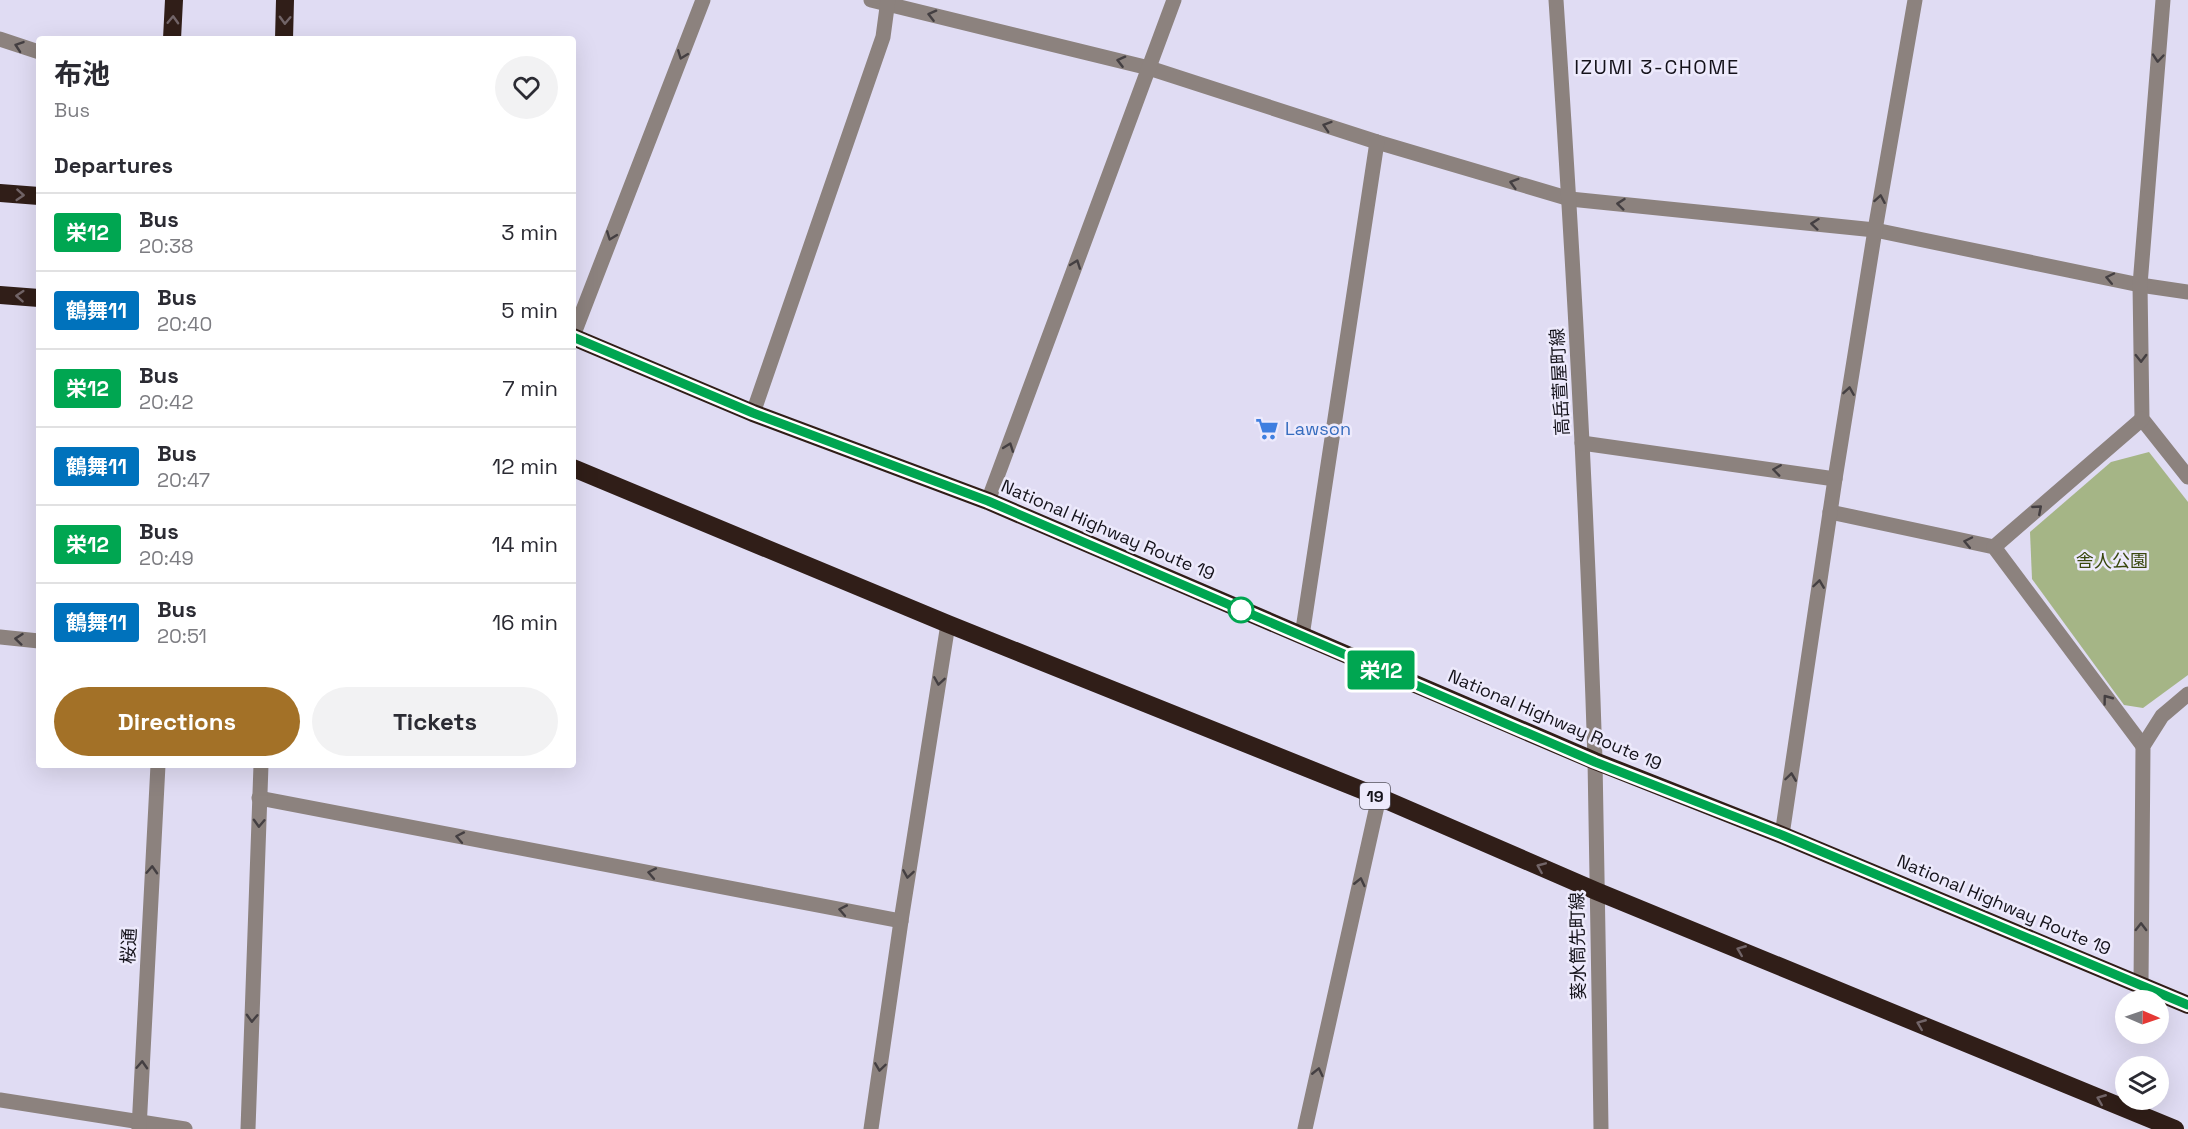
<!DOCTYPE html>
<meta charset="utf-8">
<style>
:root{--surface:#fff;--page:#f2f2f3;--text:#2b2b33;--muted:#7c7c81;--line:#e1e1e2;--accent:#a37127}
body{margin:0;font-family:"Space Grotesk","Noto Sans JP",sans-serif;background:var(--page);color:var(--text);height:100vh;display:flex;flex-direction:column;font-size:22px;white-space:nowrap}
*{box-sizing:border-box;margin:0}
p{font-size:20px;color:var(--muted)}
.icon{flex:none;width:33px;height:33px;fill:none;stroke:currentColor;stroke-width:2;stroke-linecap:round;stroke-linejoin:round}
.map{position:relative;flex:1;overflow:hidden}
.sheet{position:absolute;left:36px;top:36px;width:540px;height:732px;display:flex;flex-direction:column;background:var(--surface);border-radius:6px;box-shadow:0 6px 24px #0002}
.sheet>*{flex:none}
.badge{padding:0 12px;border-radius:4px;font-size:21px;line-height:39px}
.needle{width:39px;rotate:92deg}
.fabs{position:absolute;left:2115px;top:990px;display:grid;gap:12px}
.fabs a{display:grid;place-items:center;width:54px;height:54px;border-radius:50%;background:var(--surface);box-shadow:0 6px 24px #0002;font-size:30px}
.map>.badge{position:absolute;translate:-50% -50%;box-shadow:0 0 0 3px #fff}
h2{padding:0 18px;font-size:22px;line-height:54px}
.round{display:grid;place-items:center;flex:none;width:63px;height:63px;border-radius:32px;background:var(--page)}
.summary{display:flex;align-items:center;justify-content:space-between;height:102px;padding:0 18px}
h1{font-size:28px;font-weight:700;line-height:45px}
.cta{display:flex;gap:12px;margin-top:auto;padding:12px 18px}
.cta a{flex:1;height:69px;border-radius:36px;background:var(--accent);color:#fff;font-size:24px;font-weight:700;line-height:69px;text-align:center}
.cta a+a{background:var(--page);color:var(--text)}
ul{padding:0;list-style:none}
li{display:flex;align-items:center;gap:18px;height:78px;padding:0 18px;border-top:2px solid var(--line)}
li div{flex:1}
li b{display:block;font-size:22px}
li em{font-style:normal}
li .badge{min-width:66px;font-weight:700;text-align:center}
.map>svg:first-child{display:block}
.green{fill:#a5b586}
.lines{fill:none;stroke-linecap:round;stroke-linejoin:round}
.minor{stroke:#8c827e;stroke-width:15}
.highway{stroke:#301e18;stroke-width:18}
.oneway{stroke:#443f42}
.oneway2{stroke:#726568}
.line-casing{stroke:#fff;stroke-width:14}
.line{stroke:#00a651;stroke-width:9}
.stop-dot{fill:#fff;stroke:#00a651;stroke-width:3}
.labels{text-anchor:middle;stroke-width:5;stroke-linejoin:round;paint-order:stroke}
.shield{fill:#edeafc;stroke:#55535e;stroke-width:1.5}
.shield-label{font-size:16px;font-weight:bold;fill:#14121a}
.street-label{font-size:18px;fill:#14121a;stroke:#edeafc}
.shop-label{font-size:18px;fill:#366cbe;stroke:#edeafc;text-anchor:start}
.park-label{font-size:18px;fill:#39470d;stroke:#edeafc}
.neighbourhood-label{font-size:20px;letter-spacing:1.5px;fill:#14121a;stroke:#edeafc}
</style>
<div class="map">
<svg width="2188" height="1129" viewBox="0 0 2188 1129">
<rect width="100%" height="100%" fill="#e0dcf3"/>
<polygon class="green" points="2149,452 2188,502 2188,675 2143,708 2124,705 2032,579 2030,532 2111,462"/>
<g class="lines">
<g class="minor">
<polyline points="871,0 1149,68 1377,142 1570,199 1875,230 2140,285 2188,292"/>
<path d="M1556 0C1573 253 1587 506 1595 760 1598 883 1599 1006 1601 1129"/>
<polyline points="2163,0 2140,285 2142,419 2188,477"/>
<polyline points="0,39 39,52"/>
<polyline points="573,336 703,0"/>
<polyline points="753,413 883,37 888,0"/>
<polyline points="1582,443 1835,479"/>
<polyline points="988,501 1174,0"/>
<polyline points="1830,512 1994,547 2143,746"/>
<polyline points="1994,547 2142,419"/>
<polyline points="1302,636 1377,142"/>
<polyline points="0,637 39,641"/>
<polyline points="259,798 901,921"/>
<polyline points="1782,835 1835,479 1875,230 1915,0"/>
<polyline points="2141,986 2143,746 2162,716 2188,694"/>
<polyline points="0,1100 185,1129"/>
<polyline points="139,1129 158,765"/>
<polyline points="248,1129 261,765"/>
<polyline points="871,1129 901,921 948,624"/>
<polyline points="1305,1129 1379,797"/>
</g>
<g class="highway">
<polyline points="172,39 174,0"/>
<polyline points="284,39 285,0"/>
<polyline points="0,193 39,196"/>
<polyline points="0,295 39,298"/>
<polyline points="573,337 753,413 988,501 1595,761 1782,835 2188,1005"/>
<polyline points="573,468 948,624 1379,797 1596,891 2175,1129"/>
</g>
</g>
<defs><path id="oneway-chevron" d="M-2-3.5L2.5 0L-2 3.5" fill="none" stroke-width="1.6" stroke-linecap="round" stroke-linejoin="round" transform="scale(1.5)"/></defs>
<g class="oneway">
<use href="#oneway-chevron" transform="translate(932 15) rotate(-166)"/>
<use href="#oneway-chevron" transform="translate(19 46) rotate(-161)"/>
<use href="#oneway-chevron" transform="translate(682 55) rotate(111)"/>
<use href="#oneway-chevron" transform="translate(2158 58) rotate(95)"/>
<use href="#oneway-chevron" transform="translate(1121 61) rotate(-166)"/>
<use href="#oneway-chevron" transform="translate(1327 126) rotate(-162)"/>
<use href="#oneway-chevron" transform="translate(1514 183) rotate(-164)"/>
<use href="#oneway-chevron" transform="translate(1880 199) rotate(-80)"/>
<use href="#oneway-chevron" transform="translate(1621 204) rotate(-174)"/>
<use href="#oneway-chevron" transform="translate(1815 224) rotate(-174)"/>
<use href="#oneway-chevron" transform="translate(611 236) rotate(111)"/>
<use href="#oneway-chevron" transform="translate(1076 264) rotate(-70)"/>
<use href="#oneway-chevron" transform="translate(2110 278) rotate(-168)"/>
<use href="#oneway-chevron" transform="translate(2141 358) rotate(89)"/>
<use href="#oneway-chevron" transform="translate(1849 391) rotate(-81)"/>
<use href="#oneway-chevron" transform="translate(1009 447) rotate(-70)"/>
<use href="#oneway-chevron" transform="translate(1777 470) rotate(-172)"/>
<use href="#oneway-chevron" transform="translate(2038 509) rotate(-41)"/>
<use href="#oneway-chevron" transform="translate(1968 542) rotate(-168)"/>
<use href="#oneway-chevron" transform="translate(1819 584) rotate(-82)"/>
<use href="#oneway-chevron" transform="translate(19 639) rotate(-174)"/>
<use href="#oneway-chevron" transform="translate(939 681) rotate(99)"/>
<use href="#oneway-chevron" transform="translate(2107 699) rotate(-127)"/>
<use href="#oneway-chevron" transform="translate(1791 777) rotate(-82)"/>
<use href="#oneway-chevron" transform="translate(259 823) rotate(92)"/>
<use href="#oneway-chevron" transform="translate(460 837) rotate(-169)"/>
<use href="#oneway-chevron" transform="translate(152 870) rotate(-87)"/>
<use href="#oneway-chevron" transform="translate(652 873) rotate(-169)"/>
<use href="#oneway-chevron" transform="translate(908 874) rotate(99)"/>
<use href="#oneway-chevron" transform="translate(1360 882) rotate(-77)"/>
<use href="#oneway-chevron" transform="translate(843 910) rotate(-169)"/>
<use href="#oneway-chevron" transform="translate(2141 927) rotate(-89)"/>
<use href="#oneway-chevron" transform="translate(252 1018) rotate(92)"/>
<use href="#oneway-chevron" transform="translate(142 1065) rotate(-87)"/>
<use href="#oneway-chevron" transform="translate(880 1067) rotate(98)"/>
<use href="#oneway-chevron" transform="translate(1318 1072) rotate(-77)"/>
</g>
<g class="oneway2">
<use href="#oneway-chevron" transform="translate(173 20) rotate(-88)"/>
<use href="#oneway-chevron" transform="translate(285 20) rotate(92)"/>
<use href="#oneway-chevron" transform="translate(20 195) rotate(4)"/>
<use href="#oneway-chevron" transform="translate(20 296) rotate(-176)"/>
<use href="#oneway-chevron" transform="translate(1541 867) rotate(-157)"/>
<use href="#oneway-chevron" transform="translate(1741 950) rotate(-158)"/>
<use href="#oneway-chevron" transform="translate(1921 1024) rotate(-158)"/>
<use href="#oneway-chevron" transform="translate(2101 1099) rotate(-158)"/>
</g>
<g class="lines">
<g class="line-casing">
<polyline id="line" points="573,337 753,413 988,501 1595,762 1782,835 2188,1005"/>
</g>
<use href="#line" class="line"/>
</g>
<defs>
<g id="supermarket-bare" transform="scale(1.8)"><path d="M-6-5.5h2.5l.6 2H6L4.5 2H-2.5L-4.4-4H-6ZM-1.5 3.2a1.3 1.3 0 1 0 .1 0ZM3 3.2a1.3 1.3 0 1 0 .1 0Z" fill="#3f7fe0" stroke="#edeafc" stroke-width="2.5" paint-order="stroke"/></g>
</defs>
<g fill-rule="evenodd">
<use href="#supermarket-bare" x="1267" y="429"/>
</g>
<circle class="stop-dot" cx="1241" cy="610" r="12"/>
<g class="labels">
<rect class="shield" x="1360" y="783" width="30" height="26" rx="4.5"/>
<g class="shield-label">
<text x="1375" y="802">19</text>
</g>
<g class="street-label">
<text transform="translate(1560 382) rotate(-93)" y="6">高岳萱屋町線</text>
<text transform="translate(1108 530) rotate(23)" y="6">National Highway Route 19</text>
<text transform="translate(1555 720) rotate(23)" y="6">National Highway Route 19</text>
<text transform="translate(2004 905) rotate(23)" y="6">National Highway Route 19</text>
<text transform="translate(129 946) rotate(-87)" y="6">桜通</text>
<text transform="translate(1578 946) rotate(-91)" y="6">葵水筒先町線</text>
</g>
<g class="shop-label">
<text x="1285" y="435">Lawson</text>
</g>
<g class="park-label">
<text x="2112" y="567">舎人公園</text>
</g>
<g class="neighbourhood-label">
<text x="1657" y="74">IZUMI 3-CHOME</text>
</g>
</g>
</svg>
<div class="fabs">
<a><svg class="needle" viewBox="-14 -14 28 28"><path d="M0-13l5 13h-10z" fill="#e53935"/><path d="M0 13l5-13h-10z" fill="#7c7c81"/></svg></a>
<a><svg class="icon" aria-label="layers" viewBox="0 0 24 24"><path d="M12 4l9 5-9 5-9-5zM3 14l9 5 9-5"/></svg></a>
</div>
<b class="badge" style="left:1381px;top:670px;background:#00a651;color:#fff">栄12</b>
<section class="sheet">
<div class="summary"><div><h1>布池</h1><p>Bus</p></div><a class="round"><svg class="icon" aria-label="heart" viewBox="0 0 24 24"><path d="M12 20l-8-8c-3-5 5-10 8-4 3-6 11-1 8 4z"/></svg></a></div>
<h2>Departures</h2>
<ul>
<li><span class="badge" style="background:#00a651;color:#fff">栄12</span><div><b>Bus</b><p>20:38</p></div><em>3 min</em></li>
<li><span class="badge" style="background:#0072bc;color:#fff">鶴舞11</span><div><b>Bus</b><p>20:40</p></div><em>5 min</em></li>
<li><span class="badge" style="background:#00a651;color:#fff">栄12</span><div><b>Bus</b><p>20:42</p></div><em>7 min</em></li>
<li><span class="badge" style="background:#0072bc;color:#fff">鶴舞11</span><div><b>Bus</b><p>20:47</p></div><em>12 min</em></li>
<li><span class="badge" style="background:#00a651;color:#fff">栄12</span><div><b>Bus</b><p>20:49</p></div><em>14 min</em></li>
<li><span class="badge" style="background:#0072bc;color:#fff">鶴舞11</span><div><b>Bus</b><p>20:51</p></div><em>16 min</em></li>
</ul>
<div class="cta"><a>Directions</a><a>Tickets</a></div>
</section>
</div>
